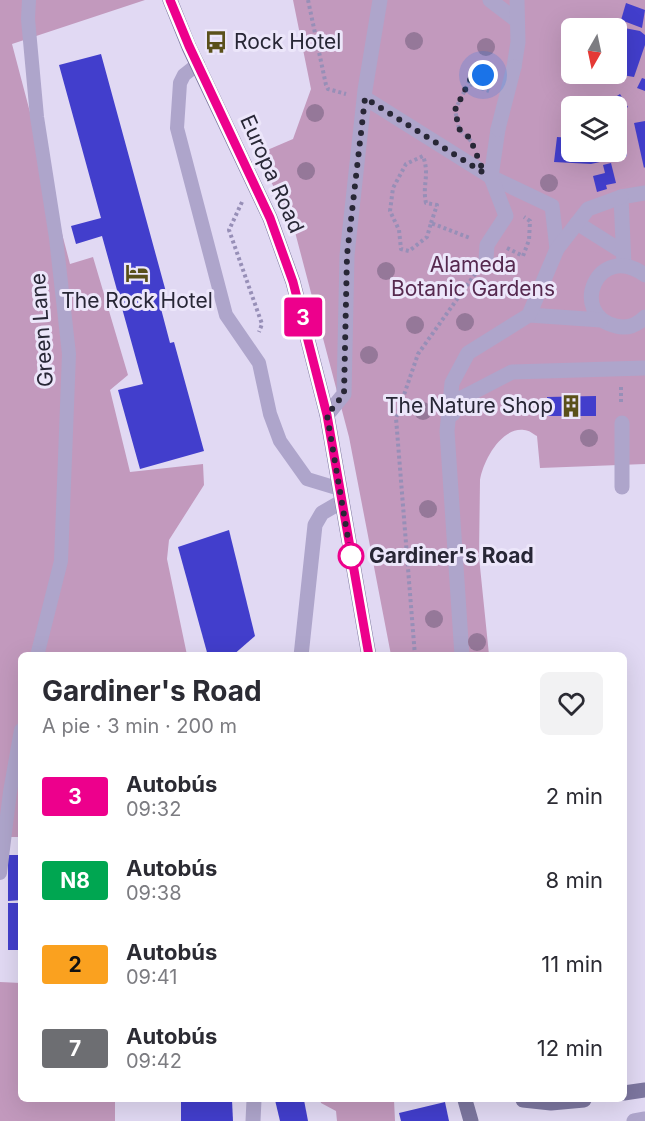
<!DOCTYPE html>
<html lang="es">
<meta charset="utf-8">
<style>
:root{--surface:#fff;--page:#f2f2f3;--text:#2b2b33;--muted:#7c7c81}
body{margin:0;font-family:Inter,sans-serif;background:var(--page);color:var(--text);height:100vh;display:flex;flex-direction:column;font-size:22px;white-space:nowrap}
*{box-sizing:border-box;margin:0}
p{font-size:20px;color:var(--muted)}
.icon{flex:none;width:33px;height:33px;fill:none;stroke:currentColor;stroke-width:2;stroke-linecap:round;stroke-linejoin:round}
.map{position:relative;flex:1;overflow:hidden}
.panel{position:absolute;left:18px;top:652px;width:609px;height:450px;display:flex;flex-direction:column;background:var(--surface);border-radius:9px;box-shadow:0 6px 24px #0002}
.panel>*{flex:none}
.badge{padding:0 12px;border-radius:4px;font-size:21px;line-height:39px}
.needle{width:39px;rotate:189deg}
.fabs{position:absolute;left:561px;top:18px;display:grid;gap:12px}
.fabs a{display:grid;place-items:center;width:66px;height:66px;border-radius:9px;background:var(--surface);box-shadow:0 6px 24px #0002;font-size:30px}
.you{position:absolute;width:30px;height:30px;margin:-15px;border:4px solid #fff;border-radius:50%;background:#1a73e8;box-shadow:0 0 0 9px #1a73e833}
.map>.badge{position:absolute;translate:-50% -50%;box-shadow:0 0 0 3px #fff}
.round{display:grid;place-items:center;flex:none;width:63px;height:63px;border-radius:9px;background:var(--page)}
.summary{display:flex;align-items:center;justify-content:space-between;height:102px;padding:0 24px}
h1{font-size:28px;font-weight:700;line-height:45px}
ul{padding:0;list-style:none}
li{display:flex;align-items:center;gap:18px;height:84px;padding:0 24px}
li div{flex:1}
li b{display:block;font-size:22px}
li em{font-style:normal}
li .badge{min-width:66px;font-weight:700;text-align:center}
.map>svg:first-child{display:block}
.green{fill:#c299bd;fill-rule:evenodd}
.building{fill:#423ecc}
.lines{fill:none;stroke-linecap:round;stroke-linejoin:round}
.path{stroke:#978fb7;stroke-width:4;stroke-dasharray:3 3;stroke-linecap:butt}
.lane{stroke:#aea5cb;stroke-width:14}
.street{stroke:#aea5cb;stroke-width:15}
.secondary{stroke:#7c769f;stroke-width:15}
.street-bridge{stroke:#aea5cb;stroke-width:15}
.tree{fill:#957899}
.line-casing{stroke:#fff;stroke-width:14}
.line{stroke:#ed008c;stroke-width:9}
.walk{stroke:#282736;stroke-width:6;stroke-dasharray:0 10.8}
.stop-dot{fill:#fff;stroke:#ed008c;stroke-width:3}
.labels{text-anchor:middle;stroke-width:6;stroke-linejoin:round;paint-order:stroke}
.poi-label{font-size:21px;fill:#282736;stroke:#ece6fa;text-anchor:start}
.street-label{font-size:21px;fill:#282736;stroke:#ece6fa}
.park-label{font-size:21px;fill:#56294f;stroke:#ece6fa}
.stop-label{font-size:21px;font-weight:bold;fill:#282736;stroke:#ece6fa;text-anchor:start}
</style>
<div class="map">
<svg width="645" height="1121" viewBox="0 0 645 1121">
<rect width="100%" height="100%" fill="#e1d9f3"/>
<g class="green">
<polygon points="0,0 145,0 12,44 70,264 93,257 128,375 110,390 130,472 203,464 204,485 169,540 167,559 187,655 21,656 21,837 0,837"/>
<path d="M293 0H645V464L540 468 537 436C533 434 529 430 524 430 501 427 483 461 480 480L479 557 489 655H391L349 437 295 232 258 154 293 139 311 89ZM572 28H616V74H572ZM572 106H616V152H572Z"/>
<polygon points="0,982 21,983 21,1100 115,1100 115,1121 0,1121"/>
<polygon points="320,1100 394,1100 395,1121 337,1121 336,1111 321,1103"/>
</g>
<g class="building">
<polygon points="626,3 645,10 642,28 621,20"/>
<polygon points="593,22 640,31 645,35 645,45 634,77 616,74 616,28 592,28"/>
<polygon points="101,54 169,303 160,305 170,343 174,342 204,451 140,469 118,390 143,384 102,236 76,244 71,226 101,218 59,65"/>
<polygon points="642,78 645,79 645,91 637,88"/>
<polygon points="620,94 628,107 616,114 616,106 601,106"/>
<polygon points="645,121 645,167 644,168 634,123"/>
<polygon points="622,135 627,156 591,164 554,162 557,137 572,138 572,152 616,152 616,137"/>
<polygon points="611,163 616,183 606,185 607,189 597,192 593,176 605,173 603,165"/>
<polygon points="596,396 596,416 547,416 547,397"/>
<polygon points="229,530 255,636 232,656 208,656 178,547"/>
<polygon points="8,855 21,855 21,900 8,901"/>
<rect x="8" y="903" width="13" height="47"/>
<polygon points="181,1100 232,1100 233,1121 181,1121"/>
<polygon points="275,1100 304,1100 308,1121 280,1121"/>
<polygon points="445,1102 449,1121 401,1121 399,1113"/>
</g>
<g class="lines">
<g class="path">
<polyline points="308,0 326,85 328,89 346,94"/>
<polyline points="470,84 489,91"/>
<polyline points="471,141 459,129 455,110 474,72 492,78"/>
<polyline points="242,202 229,230 262,324 259,332"/>
<path d="M431 223 437 205 426 203C422 185 430 175 423 156L406 164 393 188 390 211 399 230 401 249 409 251 427 237 431 223 470 238"/>
<polyline points="507,248 523,256 529,240 530,221 524,217"/>
<polyline points="621,387 621,404"/>
<polyline points="415,656 396,418 418,354 475,274"/>
</g>
<g class="lane">
<polyline points="29,0 28,19 37,117 56,238 69,354 61,561 37,656"/>
<polyline points="198,64 184,75 180,83 177,128 226,315 259,363 270,414 280,441 307,479 340,489"/>
<polyline points="0,873 10,792 21,730"/>
</g>
<g class="street">
<polyline points="490,0 516,20"/>
<polyline points="514,67 518,42 517,0"/>
<polyline points="365,98 491,177 552,206 557,249"/>
<polyline points="577,223 623,252"/>
<polyline points="486,260 487,245 506,216 491,177 498,129"/>
<polyline points="624,265 621,197 645,193"/>
<path d="M645 275C597 240 568 315 616 326 627 329 637 325 645 317"/>
<polyline points="529,315 601,320"/>
<polyline points="453,414 458,400 512,372 645,368"/>
<polyline points="327,415 344,394 347,255 365,90 380,0"/>
<polyline points="622,423 622,487"/>
<polyline points="301,656 315,525 322,513 341,502"/>
<polyline points="462,656 447,431 452,383 468,353 529,315 557,249 588,209 621,197"/>
<polyline points="253,1121 254,1100"/>
<polyline points="634,1121 645,1119"/>
</g>
<g class="secondary">
<polyline points="170,0 189,47 270,218 293,282 327,415 369,656"/>
<polyline points="624,1093 645,1090"/>
<polyline points="465,1100 471,1121"/>
<polyline points="523,1100 551,1103 584,1100"/>
</g>
<polyline class="street-bridge" points="498,129 514,67"/>
</g>
<g class="tree">
<circle cx="414" cy="41" r="9"/>
<circle cx="486" cy="47" r="9"/>
<circle cx="315" cy="113" r="9"/>
<circle cx="306" cy="171" r="9"/>
<circle cx="549" cy="183" r="9"/>
<circle cx="386" cy="271" r="9"/>
<circle cx="465" cy="322" r="9"/>
<circle cx="415" cy="325" r="9"/>
<circle cx="369" cy="355" r="9"/>
<circle cx="423" cy="411" r="9"/>
<circle cx="589" cy="438" r="9"/>
<circle cx="428" cy="509" r="9"/>
<circle cx="434" cy="619" r="9"/>
<circle cx="477" cy="642" r="9"/>
</g>
<g class="lines">
<g class="line-casing">
<polyline id="line" points="170,0 189,46 270,218 293,282 327,415 369,656"/>
</g>
<use href="#line" class="line"/>
<polyline class="walk" points="351,556 327,415 344,394 347,255 365,98 484,173 470,138 459,129 455,110 474,72 483,75"/>
</g>
<defs>
<g id="bus-bare" transform="scale(1.8)"><path d="M-5-6H5V4H4V6H2V4H-2V6H-4V4H-5ZM-3.5-4V0h7V-4ZM-3.5 1.2v1.5H-2V1.2ZM2 1.2v1.5H3.5V1.2Z" fill="#5a501a" stroke="#ece6fa" stroke-width="2.5" paint-order="stroke"/></g>
<g id="hotel-bare" transform="scale(1.8)"><path d="M-6-4.5h1.5V1H6V5H4.5V3h-9V5H-6ZM-4 0a1.8 1.8 0 1 1 3.6 0ZM.5 0V-2.5h3Q6-2.5 6 0Z" fill="#5a501a" stroke="#ece6fa" stroke-width="2.5" paint-order="stroke"/></g>
<g id="building-bare" transform="scale(1.8)"><path d="M-4-6H4V6H1V3H-1V6H-4ZM-2.5-4.3h1.7v1.8h-1.7ZM.8-4.3h1.7v1.8H.8ZM-2.5-1h1.7V.8h-1.7ZM.8-1h1.7V.8H.8Z" fill="#5a501a" stroke="#ece6fa" stroke-width="2.5" paint-order="stroke"/></g>
</defs>
<g fill-rule="evenodd">
<use href="#bus-bare" x="216" y="42"/>
<use href="#hotel-bare" x="137" y="273"/>
<use href="#building-bare" x="571" y="406"/>
</g>
<circle class="stop-dot" cx="351" cy="556" r="12"/>
<g class="labels">
<g class="poi-label">
<text x="234" y="49">Rock Hotel</text>
<text x="137" y="308" text-anchor="middle">The Rock Hotel</text>
<text x="553" y="413" text-anchor="end">The Nature Shop</text>
</g>
<g class="street-label">
<text transform="translate(272 174) rotate(66)" y="7">Europa Road</text>
<text transform="translate(42 330) rotate(-94)" y="7">Green Lane</text>
</g>
<g class="park-label">
<text x="473" y="272">Alameda<tspan x="473" dy="24">Botanic Gardens</tspan></text>
</g>
<g class="stop-label">
<text x="369" y="563">Gardiner's Road</text>
</g>
</g>
</svg>
<div class="fabs">
<a><svg class="needle" viewBox="-14 -14 28 28"><path d="M0-13l5 13h-10z" fill="#e53935"/><path d="M0 13l5-13h-10z" fill="#7c7c81"/></svg></a>
<a><svg class="icon" aria-label="layers" viewBox="0 0 24 24"><path d="M12 4l9 5-9 5-9-5zM3 14l9 5 9-5"/></svg></a>
</div>
<div class="you" style="left:483px;top:75px"></div>
<b class="badge" style="left:303px;top:317px;background:#ed008c;color:#fff">3</b>
<section class="panel">
<div class="summary"><div><h1>Gardiner's Road</h1><p>A pie · 3 min · 200 m</p></div><a class="round"><svg class="icon" aria-label="heart" viewBox="0 0 24 24"><path d="M12 20l-8-8c-3-5 5-10 8-4 3-6 11-1 8 4z"/></svg></a></div>
<ul>
<li><span class="badge" style="background:#ed008c;color:#fff">3</span><div><b>Autobús</b><p>09:32</p></div><em>2 min</em></li>
<li><span class="badge" style="background:#00a651;color:#fff">N8</span><div><b>Autobús</b><p>09:38</p></div><em>8 min</em></li>
<li><span class="badge" style="background:#faa11f;color:#111">2</span><div><b>Autobús</b><p>09:41</p></div><em>11 min</em></li>
<li><span class="badge" style="background:#6d6e72;color:#fff">7</span><div><b>Autobús</b><p>09:42</p></div><em>12 min</em></li>
</ul>
</section>
</div>
